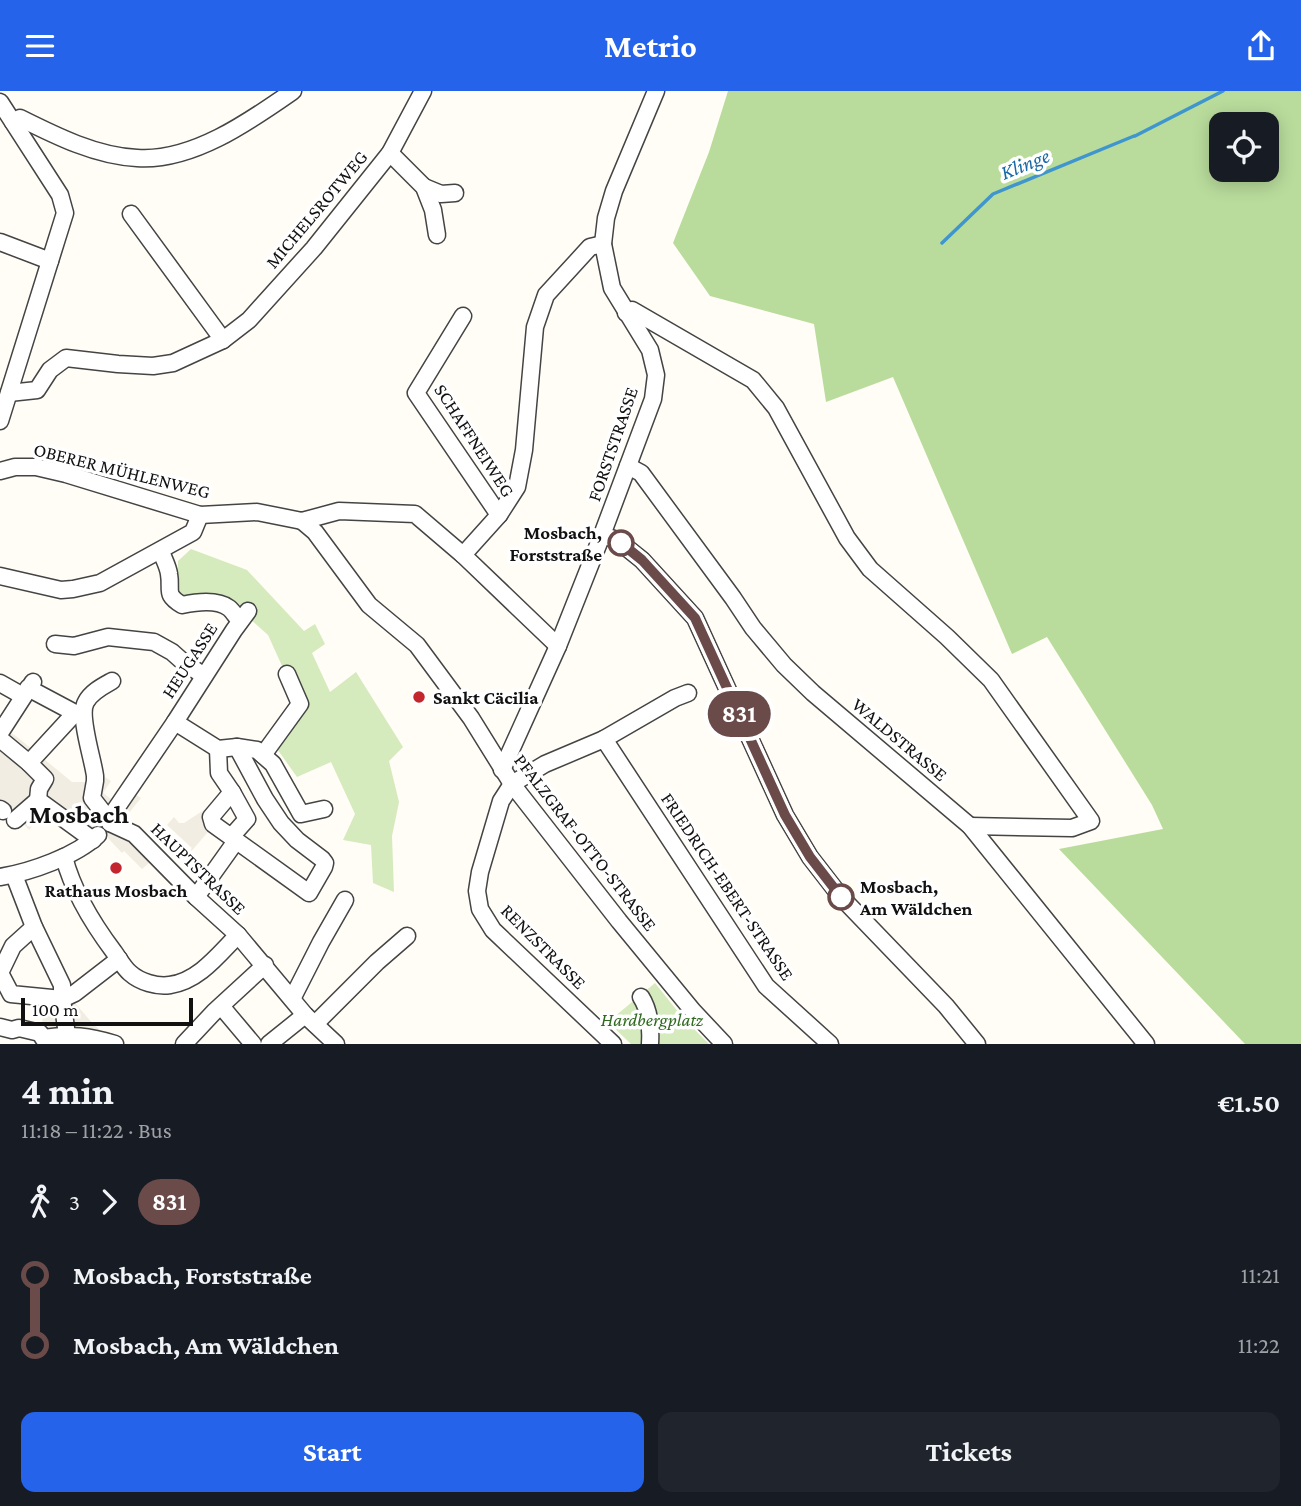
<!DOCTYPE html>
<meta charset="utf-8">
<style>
:root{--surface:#171b24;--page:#20242c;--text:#f1f3f6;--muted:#9ea1a6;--accent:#2563eb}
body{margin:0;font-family:"Crimson Pro",serif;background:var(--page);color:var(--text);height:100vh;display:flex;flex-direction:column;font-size:26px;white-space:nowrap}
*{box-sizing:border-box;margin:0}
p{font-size:23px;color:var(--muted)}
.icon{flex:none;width:38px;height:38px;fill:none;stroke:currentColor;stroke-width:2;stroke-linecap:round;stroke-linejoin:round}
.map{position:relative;height:953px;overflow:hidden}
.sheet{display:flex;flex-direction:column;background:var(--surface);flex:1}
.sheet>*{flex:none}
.badge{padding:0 14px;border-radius:23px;font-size:24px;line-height:46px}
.buttons{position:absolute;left:1209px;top:21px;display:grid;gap:14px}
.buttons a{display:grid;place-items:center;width:70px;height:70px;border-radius:14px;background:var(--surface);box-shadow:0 4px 18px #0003;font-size:35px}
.scale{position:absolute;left:21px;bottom:18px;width:172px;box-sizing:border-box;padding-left:7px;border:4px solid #111;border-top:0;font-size:19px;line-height:24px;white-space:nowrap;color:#111;-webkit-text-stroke:5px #fff;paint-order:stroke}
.map>.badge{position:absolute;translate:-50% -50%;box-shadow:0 0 0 4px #fff}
.legs{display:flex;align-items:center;gap:10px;height:77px;padding:0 21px;font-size:23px}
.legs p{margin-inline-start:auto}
.summary{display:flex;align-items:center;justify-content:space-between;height:119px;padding:0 21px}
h1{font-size:38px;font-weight:700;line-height:52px}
.button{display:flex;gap:14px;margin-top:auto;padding:14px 21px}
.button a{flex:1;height:80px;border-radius:14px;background:var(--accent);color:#fff;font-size:28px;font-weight:700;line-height:80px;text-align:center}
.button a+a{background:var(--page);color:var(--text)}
ul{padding:0 21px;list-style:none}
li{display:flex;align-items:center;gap:24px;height:70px;font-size:26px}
li i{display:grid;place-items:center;width:10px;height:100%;margin:0 9px;background:currentColor}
li i::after{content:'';width:18px;height:18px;margin:-9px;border:5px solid;border-radius:50%;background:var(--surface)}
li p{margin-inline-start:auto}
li:first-child i{background:linear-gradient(#0000 50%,currentColor 0)}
li:last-child i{background:linear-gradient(currentColor 50%,#0000 0)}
header{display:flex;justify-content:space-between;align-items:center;height:91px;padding:0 21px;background:var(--accent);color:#fff;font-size:32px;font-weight:700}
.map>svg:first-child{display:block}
.green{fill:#d5ebbd}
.forest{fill:#b9dc9c;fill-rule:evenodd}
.plaza{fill:#f1ede2}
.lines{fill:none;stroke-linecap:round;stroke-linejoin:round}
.stream{stroke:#3f96cf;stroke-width:3.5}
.minor-casing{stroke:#444;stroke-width:19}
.minor{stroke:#fff;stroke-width:16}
.line-1-casing{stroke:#fff;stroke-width:16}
.line-1{stroke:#6a4b49;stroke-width:10}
.stop-1-dot{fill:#fff;stroke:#6a4b49;stroke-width:3.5}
.poi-dot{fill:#c4262e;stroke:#fff;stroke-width:2.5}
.labels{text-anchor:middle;stroke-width:7;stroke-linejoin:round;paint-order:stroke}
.street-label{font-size:19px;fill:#111;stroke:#fff}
.stop-label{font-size:19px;font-weight:bold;fill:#111;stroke:#fff;text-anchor:end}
.poi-label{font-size:19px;font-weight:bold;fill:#111;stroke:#fff;text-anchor:start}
.park-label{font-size:19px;font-style:italic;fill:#2f6b1f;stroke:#fff}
.water-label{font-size:21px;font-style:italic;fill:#1768a6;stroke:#fff}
.district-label{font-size:26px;font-weight:bold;fill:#111;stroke:#fff}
</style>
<header><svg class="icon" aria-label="menu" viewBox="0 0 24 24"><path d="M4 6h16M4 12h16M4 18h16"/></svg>Metrio<svg class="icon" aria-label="share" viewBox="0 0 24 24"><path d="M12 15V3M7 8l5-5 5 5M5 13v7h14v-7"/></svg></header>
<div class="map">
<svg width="1301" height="953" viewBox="0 0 1301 953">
<rect width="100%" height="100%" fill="#fffdf5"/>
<g class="green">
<polygon points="191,458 247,479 304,540 315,533 325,553 312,562 330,601 356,581 403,656 389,670 399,711 392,745 394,801 373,792 371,754 343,749 355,723 331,671 297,686 275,655 302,619 268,544 238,517 187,507 178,500 178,470"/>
<polygon points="655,892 683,927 709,953 631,953 608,931"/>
</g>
<path class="forest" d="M728 0H1301V953H1245L1059 758 1163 738 1152 714 1047 546 1012 563 893 286 826 311 814 233 710 205 673 152 709 61ZM1222 33H1267V79H1222Z"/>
<g class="plaza">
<polygon points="0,636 16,645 72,691 85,691 95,685 102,684 111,690 103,702 114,710 124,696 141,707 124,728 149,750 156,766 142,778 124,760 122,762 107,746 89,764 81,758 73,746 41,724 29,739 22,731 11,730 0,721"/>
<polygon points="204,719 211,726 213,735 189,763 188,762 192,757 167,734 174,726 179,732 184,732"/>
<polygon points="75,892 75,912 93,933 100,939 99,952 44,953 42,932 43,926 47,927 48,919 45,918 53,895"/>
</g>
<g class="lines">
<g class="stream">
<polyline points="1135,45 1223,0"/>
<polyline points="942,152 993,103 1134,45"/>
</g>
<g class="minor-casing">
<g id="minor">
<polyline points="0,11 60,104 65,122 0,330"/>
<path d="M13 31 20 27C56 45 96 65 137 67 192 71 250 30 293 0"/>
<polyline points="390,62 424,96 433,119 437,144"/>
<polyline points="424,96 441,103 455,102"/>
<polyline points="131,123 223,249"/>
<polyline points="0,151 50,170"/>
<polyline points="626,222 632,219 753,289 776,317 847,447 870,478 947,546 991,589 1091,730 1072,737 970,735"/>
<polyline points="463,225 416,302 499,424"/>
<polyline points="9,302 37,299 50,279 66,267 118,273 153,275 173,272 223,249 249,229 314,157 390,62 423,0"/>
<polyline points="628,375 641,382 733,507 753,537 784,574 813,602 970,735 1146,953"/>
<polyline points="0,380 15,376 36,376 66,383 200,424 257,421 302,430 339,420 415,423 463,464 558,555"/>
<polyline points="302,430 315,441 369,514 417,554 471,627 512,693 619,830 693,920 724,953"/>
<polyline points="602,444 617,449 642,469 695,527 785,724 810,766 841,806 946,915 977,953"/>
<path d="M161 460C163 467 168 475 169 483 172 500 164 503 182 514 196 511 217 508 229 517 233 520 236 526 240 530"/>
<polyline points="463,464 499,424 517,396 524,359 535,236 546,204 590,156 603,153"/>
<polyline points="0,485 61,499 73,498 100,492 193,441 200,424"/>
<polyline points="55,553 74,555 108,546 154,551 172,561 181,569 204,585"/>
<polyline points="0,592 23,605"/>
<polyline points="28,597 75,622"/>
<polyline points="175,631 218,658 237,656 257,659 273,673 301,723 324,718"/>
<polyline points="0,642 33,591"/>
<polyline points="0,648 29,672 45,688 39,698 38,709 93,749"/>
<polyline points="604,648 675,607 688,602"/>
<polyline points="218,658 219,682 232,701 211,726 213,733 309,802 324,776 325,772 322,768 297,749 281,732 265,708 237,656"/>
<polyline points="263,664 300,613 287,583"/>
<polyline points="29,672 75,622 83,622"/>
<polyline points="502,679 558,555 602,444 653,308 656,284 650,259 612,197 603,153 606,127 614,100 656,0"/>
<polyline points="0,718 3,720"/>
<polyline points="15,729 38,709"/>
<path d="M109 729 92 707 95 690V685C93 668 78 624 86 611 91 601 103 595 112 590"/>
<polyline points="110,732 134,743 196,806 238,844 305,924 336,953"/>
<polyline points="110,732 109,729 113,722 175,631 234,539 248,520"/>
<polyline points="231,746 247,728 232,701"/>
<path d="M64 766C73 801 93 833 114 861 119 868 124 877 130 882 140 891 157 896 170 894 199 890 219 863 238 844"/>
<polyline points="14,784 34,836 62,894 62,908 67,944"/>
<path d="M0 786C31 781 76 765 98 744"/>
<polyline points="196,806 236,750"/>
<polyline points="34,836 13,855 0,882 11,903 62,908 75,902 119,868"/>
<path d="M641 906C650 920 651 937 650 953"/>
<polyline points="292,908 321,851 345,809"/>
<polyline points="221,915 253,953"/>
<polyline points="315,933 377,871 407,845"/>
<path d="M0 936 12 939 19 937 40 942 43 947C71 943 89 945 115 953"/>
<polyline points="184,953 214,921 265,874"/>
<polyline points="269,953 305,924"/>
<polyline points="613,953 493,839 480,818 477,800 480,781 501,710 512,693 545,673 604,648 766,895 830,953"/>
</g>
</g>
<use href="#minor" class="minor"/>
</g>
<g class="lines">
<g class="line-1-casing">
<polyline id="line-1" points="621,452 642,469 695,527 785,724 810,766 841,806"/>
</g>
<use href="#line-1" class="line-1"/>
</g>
<g class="stop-1-dot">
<circle cx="621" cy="452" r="12"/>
<circle cx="841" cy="806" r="12"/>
</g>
<g class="poi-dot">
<circle cx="419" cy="606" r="7"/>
<circle cx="116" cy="777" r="7"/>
</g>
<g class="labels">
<g class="street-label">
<text transform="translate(316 118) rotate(-50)" y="7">MICHELSROTWEG</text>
<text transform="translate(475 349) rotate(57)" y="7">SCHAFFNEIWEG</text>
<text transform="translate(612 353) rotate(-71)" y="7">FORSTSTRASSE</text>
<text transform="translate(122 379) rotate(14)" y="7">OBERER MÜHLENWEG</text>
<text transform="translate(189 569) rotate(-57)" y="7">HEUGASSE</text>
<text transform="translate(900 648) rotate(40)" y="7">WALDSTRASSE</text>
<text transform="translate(586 751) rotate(52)" y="7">PFALZGRAF-OTTO-STRASSE</text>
<text transform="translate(199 777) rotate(44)" y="7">HAUPTSTRASSE</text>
<text transform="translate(728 795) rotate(56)" y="7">FRIEDRICH-EBERT-STRASSE</text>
<text transform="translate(544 855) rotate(45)" y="7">RENZSTRASSE</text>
</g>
<g class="stop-label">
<text x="602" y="448">Mosbach,<tspan x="602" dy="22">Forststraße</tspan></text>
<text x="860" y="802" text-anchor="start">Mosbach,<tspan x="860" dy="22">Am Wäldchen</tspan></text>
</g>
<g class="poi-label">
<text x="433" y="613">Sankt Cäcilia</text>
<text x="116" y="806" text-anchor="middle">Rathaus Mosbach</text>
</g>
<g class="park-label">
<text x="652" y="935">Hardbergplatz</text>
</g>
<g class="water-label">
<text transform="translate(1025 73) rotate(-22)" y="7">Klinge</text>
</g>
<g class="district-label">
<text x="79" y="732">Mosbach</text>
</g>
</g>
</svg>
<div class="buttons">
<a><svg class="icon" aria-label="locate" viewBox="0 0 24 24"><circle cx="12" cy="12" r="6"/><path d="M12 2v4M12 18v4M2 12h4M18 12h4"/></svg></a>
</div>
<div class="scale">100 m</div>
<b class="badge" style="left:739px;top:623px;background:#6a4b49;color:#fff">831</b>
</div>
<section class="sheet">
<div class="summary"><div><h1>4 min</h1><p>11:18 – 11:22 · Bus</p></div><b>€1.50</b></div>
<div class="legs"><svg class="icon" aria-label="walk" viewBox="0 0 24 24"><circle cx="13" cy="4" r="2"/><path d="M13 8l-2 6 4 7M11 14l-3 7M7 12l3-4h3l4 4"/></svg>3<svg class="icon" aria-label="forward" viewBox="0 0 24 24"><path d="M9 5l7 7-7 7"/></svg><b class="badge" style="background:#6a4b49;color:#fff">831</b></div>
<ul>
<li><i style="color:#6a4b49"></i><b>Mosbach, Forststraße</b><p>11:21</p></li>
<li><i style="color:#6a4b49"></i><b>Mosbach, Am Wäldchen</b><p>11:22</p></li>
</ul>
<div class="button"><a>Start</a><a>Tickets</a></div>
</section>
